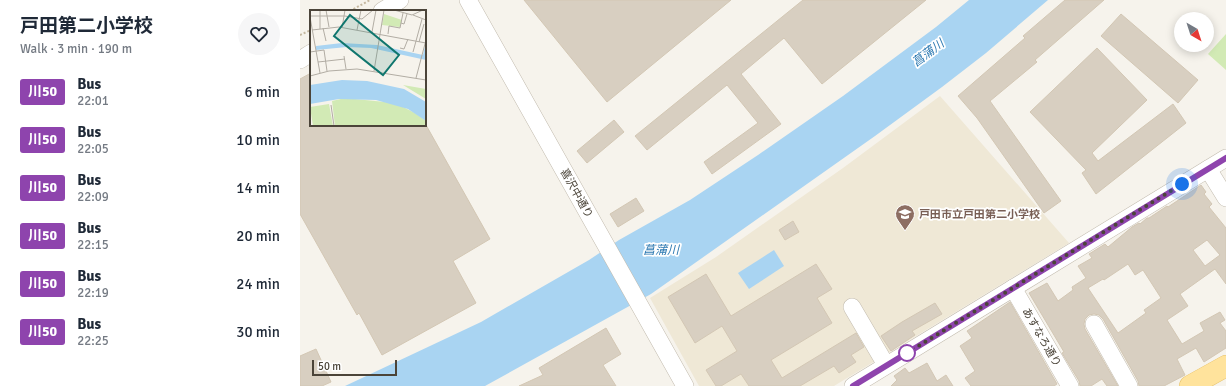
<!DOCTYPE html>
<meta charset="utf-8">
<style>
:root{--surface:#fff;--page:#f6f6f7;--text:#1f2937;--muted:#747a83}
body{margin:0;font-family:Signika,"Noto Sans JP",sans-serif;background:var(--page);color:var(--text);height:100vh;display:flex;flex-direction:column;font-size:15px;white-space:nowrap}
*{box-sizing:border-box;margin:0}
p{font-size:13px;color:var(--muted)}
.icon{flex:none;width:22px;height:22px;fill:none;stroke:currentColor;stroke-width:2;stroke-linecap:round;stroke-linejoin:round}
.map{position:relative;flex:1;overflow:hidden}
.panel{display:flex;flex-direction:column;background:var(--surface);width:300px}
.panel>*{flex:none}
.badge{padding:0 8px;border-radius:3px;font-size:14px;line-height:26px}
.needle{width:26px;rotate:141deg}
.tools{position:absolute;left:874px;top:12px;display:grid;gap:8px}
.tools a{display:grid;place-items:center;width:40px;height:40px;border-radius:50%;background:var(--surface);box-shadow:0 2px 10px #0003;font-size:20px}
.scale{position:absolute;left:12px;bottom:10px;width:85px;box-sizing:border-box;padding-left:4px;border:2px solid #4b4439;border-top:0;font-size:11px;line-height:14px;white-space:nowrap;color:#4b4439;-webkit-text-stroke:3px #fff;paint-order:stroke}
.you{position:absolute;width:20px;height:20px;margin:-10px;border:3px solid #fff;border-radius:50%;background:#1a73e8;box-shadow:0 0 0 6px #1a73e833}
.map>.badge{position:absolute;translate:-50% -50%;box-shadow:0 0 0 2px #fff}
.round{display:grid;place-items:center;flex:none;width:42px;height:42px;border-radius:21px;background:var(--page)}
.overview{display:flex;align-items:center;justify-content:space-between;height:68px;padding:0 20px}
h1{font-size:19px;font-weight:700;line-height:30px}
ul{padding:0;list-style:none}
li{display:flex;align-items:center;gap:12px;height:48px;padding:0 20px}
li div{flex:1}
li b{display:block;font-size:15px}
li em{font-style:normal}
li .badge{min-width:44px;font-weight:700;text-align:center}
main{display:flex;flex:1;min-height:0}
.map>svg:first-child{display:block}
.education{fill:#efe8d6}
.green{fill:#d2eab5}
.water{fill:#a9d4f2}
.building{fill:#d8cfc1;stroke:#d3c7b4;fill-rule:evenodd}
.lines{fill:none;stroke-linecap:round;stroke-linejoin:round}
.minor-casing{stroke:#c2bbae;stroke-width:18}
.major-casing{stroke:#e6c16a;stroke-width:22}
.path{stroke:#c4b79f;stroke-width:2;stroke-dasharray:2 2;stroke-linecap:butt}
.minor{stroke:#fff;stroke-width:17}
.major{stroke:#ffe39c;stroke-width:21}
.line-casing{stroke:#fff;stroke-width:9}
.line{stroke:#8e44ad;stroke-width:6}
.walk{stroke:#4b4439;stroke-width:4;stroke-dasharray:0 7.2}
.stop-dot{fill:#fff;stroke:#8e44ad;stroke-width:2}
.labels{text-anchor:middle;stroke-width:3.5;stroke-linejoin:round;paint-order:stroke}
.street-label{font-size:11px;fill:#4b4439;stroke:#fff}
.education-label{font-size:11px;font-weight:bold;fill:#785e54;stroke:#fff;text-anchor:start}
.water-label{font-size:12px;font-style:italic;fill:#2e7ab2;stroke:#fff}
.inset-road{fill:none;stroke:#b2ada4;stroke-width:1}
.view{fill:#0f766e;fill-opacity:0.15;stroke:#0f766e;stroke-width:2}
.inset-edge{fill:none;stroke:#4b4439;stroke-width:2}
</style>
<main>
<section class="panel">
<div class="overview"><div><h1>戸田第二小学校</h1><p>Walk · 3 min · 190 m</p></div><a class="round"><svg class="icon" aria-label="heart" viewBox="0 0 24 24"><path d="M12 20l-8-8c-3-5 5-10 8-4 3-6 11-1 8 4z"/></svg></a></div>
<ul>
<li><span class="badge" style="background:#8e44ad;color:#fff">川50</span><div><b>Bus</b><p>22:01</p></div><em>6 min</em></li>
<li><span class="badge" style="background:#8e44ad;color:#fff">川50</span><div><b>Bus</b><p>22:05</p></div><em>10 min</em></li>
<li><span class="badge" style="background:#8e44ad;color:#fff">川50</span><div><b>Bus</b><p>22:09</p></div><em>14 min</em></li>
<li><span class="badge" style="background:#8e44ad;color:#fff">川50</span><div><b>Bus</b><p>22:15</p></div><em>20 min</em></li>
<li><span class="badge" style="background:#8e44ad;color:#fff">川50</span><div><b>Bus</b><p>22:19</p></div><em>24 min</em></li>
<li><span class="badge" style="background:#8e44ad;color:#fff">川50</span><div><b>Bus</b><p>22:25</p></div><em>30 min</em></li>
</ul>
</section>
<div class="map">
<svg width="926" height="386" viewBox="0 0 926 386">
<rect width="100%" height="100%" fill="#f6f3ec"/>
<polygon class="education" points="640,96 769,243 534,386 399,386 350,298 416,257 543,168"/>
<polygon class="green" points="926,34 926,70 908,54"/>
<g class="water">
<polygon points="669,0 748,0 686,53 642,87 575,136 351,294 185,386 45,386 181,322 289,260 319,240 390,200 458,155 543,96 636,27"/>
<polygon points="474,250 484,266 449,289 438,273"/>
</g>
<g class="building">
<polygon points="224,0 431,0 307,102"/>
<polygon points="503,0 626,0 522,84 484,38 441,74 481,124 412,174 404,162 458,123 427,85 347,150 335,136"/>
<polygon points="765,0 804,0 735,60 737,62 690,101 761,201 744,213 677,118 658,96 725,38 723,36"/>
<polygon points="821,14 898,80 878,103 801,36"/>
<polygon points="797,48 847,100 792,153 798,161 873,104 886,123 796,194 782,173 786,170 730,112"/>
<polygon points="11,73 11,125 126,125 190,239 153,261 176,303 82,355 59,313 57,315 0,214 0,79"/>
<polygon points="314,120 324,132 287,163 277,151"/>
<path d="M901 185 906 192 904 194 912 204 909 207 926 228V284L915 269 880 294 888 306 867 320 882 344 904 331 900 323 920 312 925 320 920 323 926 331V348L904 362 896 348 877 359 885 375 864 386H839L838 381 803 319 799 315 794 314 789 315 785 319 784 324 785 329 818 386H807L802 379 791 386H780L779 381 762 353 764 352 729 293 747 283 758 301 773 290 772 287 786 278 778 266 792 258 789 254 805 244 808 247 832 227 839 223 840 224 847 218H849L867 206 868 207ZM907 240 920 255 905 266 893 250ZM828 264 835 275 843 270 861 298 844 310 846 313 818 333 788 288 803 279 804 280Z"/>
<polygon points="336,198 344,211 318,227 310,214"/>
<polygon points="493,221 499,232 485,240 479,230"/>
<polygon points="516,264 532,289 517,298 532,323 471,360 482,378 556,333 564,347 551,355 556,362 539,373 534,366 500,386 449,386 441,374 421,386 416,386 406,370 437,351 422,326 395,343 368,297 406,274 431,316"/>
<polygon points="710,302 757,384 754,386 671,386 665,378 675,371 660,346 672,338 667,331"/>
<polygon points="635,303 642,314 612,331 615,335 591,351 581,336 602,322"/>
<polygon points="306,328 321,354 303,365 316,386 219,386 243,375 239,368"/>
<polygon points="16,349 31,382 22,386 0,386 0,356"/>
<polygon points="627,363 637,381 646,375 653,386 591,386 597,380 594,376 605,368 609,373"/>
</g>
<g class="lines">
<g class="minor-casing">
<g id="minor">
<polyline points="168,0 385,386"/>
<polyline points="82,11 100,0"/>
<polyline points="0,60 11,53"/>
<polyline points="908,169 926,198"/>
<polyline points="713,288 770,386"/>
<polyline points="552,307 586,365"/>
<polyline points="794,324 829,386"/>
<polyline points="553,386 926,158"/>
</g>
</g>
<g class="major-casing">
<polyline id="major" points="890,386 926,366"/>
</g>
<g class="path">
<polyline points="50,11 70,0"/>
<polyline points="0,35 11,30"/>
</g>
<use href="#minor" class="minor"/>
<use href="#major" class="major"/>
</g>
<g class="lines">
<g class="line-casing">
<polyline id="line" points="553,386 926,158"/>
</g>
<use href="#line" class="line"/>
<polyline class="walk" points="607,353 882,184"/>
</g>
<defs>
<g id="school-pin" transform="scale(1)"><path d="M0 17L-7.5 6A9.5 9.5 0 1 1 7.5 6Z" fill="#8d6e63" stroke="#fff"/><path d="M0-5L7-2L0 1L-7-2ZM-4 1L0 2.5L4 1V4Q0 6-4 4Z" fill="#fff"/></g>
</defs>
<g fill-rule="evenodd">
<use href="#school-pin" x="605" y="214"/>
</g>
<circle class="stop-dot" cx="607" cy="353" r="8"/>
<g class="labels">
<g class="street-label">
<text transform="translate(277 193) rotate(61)" y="4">喜沢中通り</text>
<text transform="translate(742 337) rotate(60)" y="4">あすなろ通り</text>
</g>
<g class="education-label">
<text x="619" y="218">戸田市立戸田第二小学校</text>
</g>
<g class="water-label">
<text transform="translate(628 53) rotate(-37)" y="4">菖蒲川</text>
<text x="361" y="254">菖蒲川</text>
</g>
</g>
<g transform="translate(10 10)">
<rect width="116" height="116" fill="#f6f3ec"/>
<path d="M74 4 92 10 90 17 72 15ZM93 75 116 79V89ZM35 88 85 93 105 103 116 111V116H25L22 91ZM19 94 23 116H3L0 97Z" fill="#d2eab5"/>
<path d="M116 32V50L61 38 37 37 6 40V36L32 33 67 35 113 45ZM32 70 57 71 94 79 116 92V111L98 99 66 90 29 89 0 94V75Z" fill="#a9d4f2"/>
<path class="inset-road" d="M10 0V19M16 0 19 17M84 0 102 5 113 0M103 5 116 10M0 6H35L52 9 63 0M0 7 10 63M91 13 94 14 97 4M13 18 16 31M32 18 35 0M2 20 29 17 116 33M47 20 51 0M62 22 66 0M78 24 79 16 90 18 93 3M109 32 114 14M90 38 94 39 98 29M0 42 14 40 17 61M103 42 112 9M34 46 36 59M8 52 35 49M64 61 74 0M0 66 19 61 47 59 116 70M106 68 116 30M21 95 24 116"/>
<path class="view" d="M40 5 89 45 73 65 24 26Z"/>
<rect width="116" height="116" class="inset-edge"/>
</g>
</svg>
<div class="tools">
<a><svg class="needle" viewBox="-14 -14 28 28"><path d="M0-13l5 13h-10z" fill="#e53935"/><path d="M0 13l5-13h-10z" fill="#747a83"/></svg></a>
</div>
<div class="scale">50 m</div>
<div class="you" style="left:882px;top:184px"></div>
</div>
</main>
